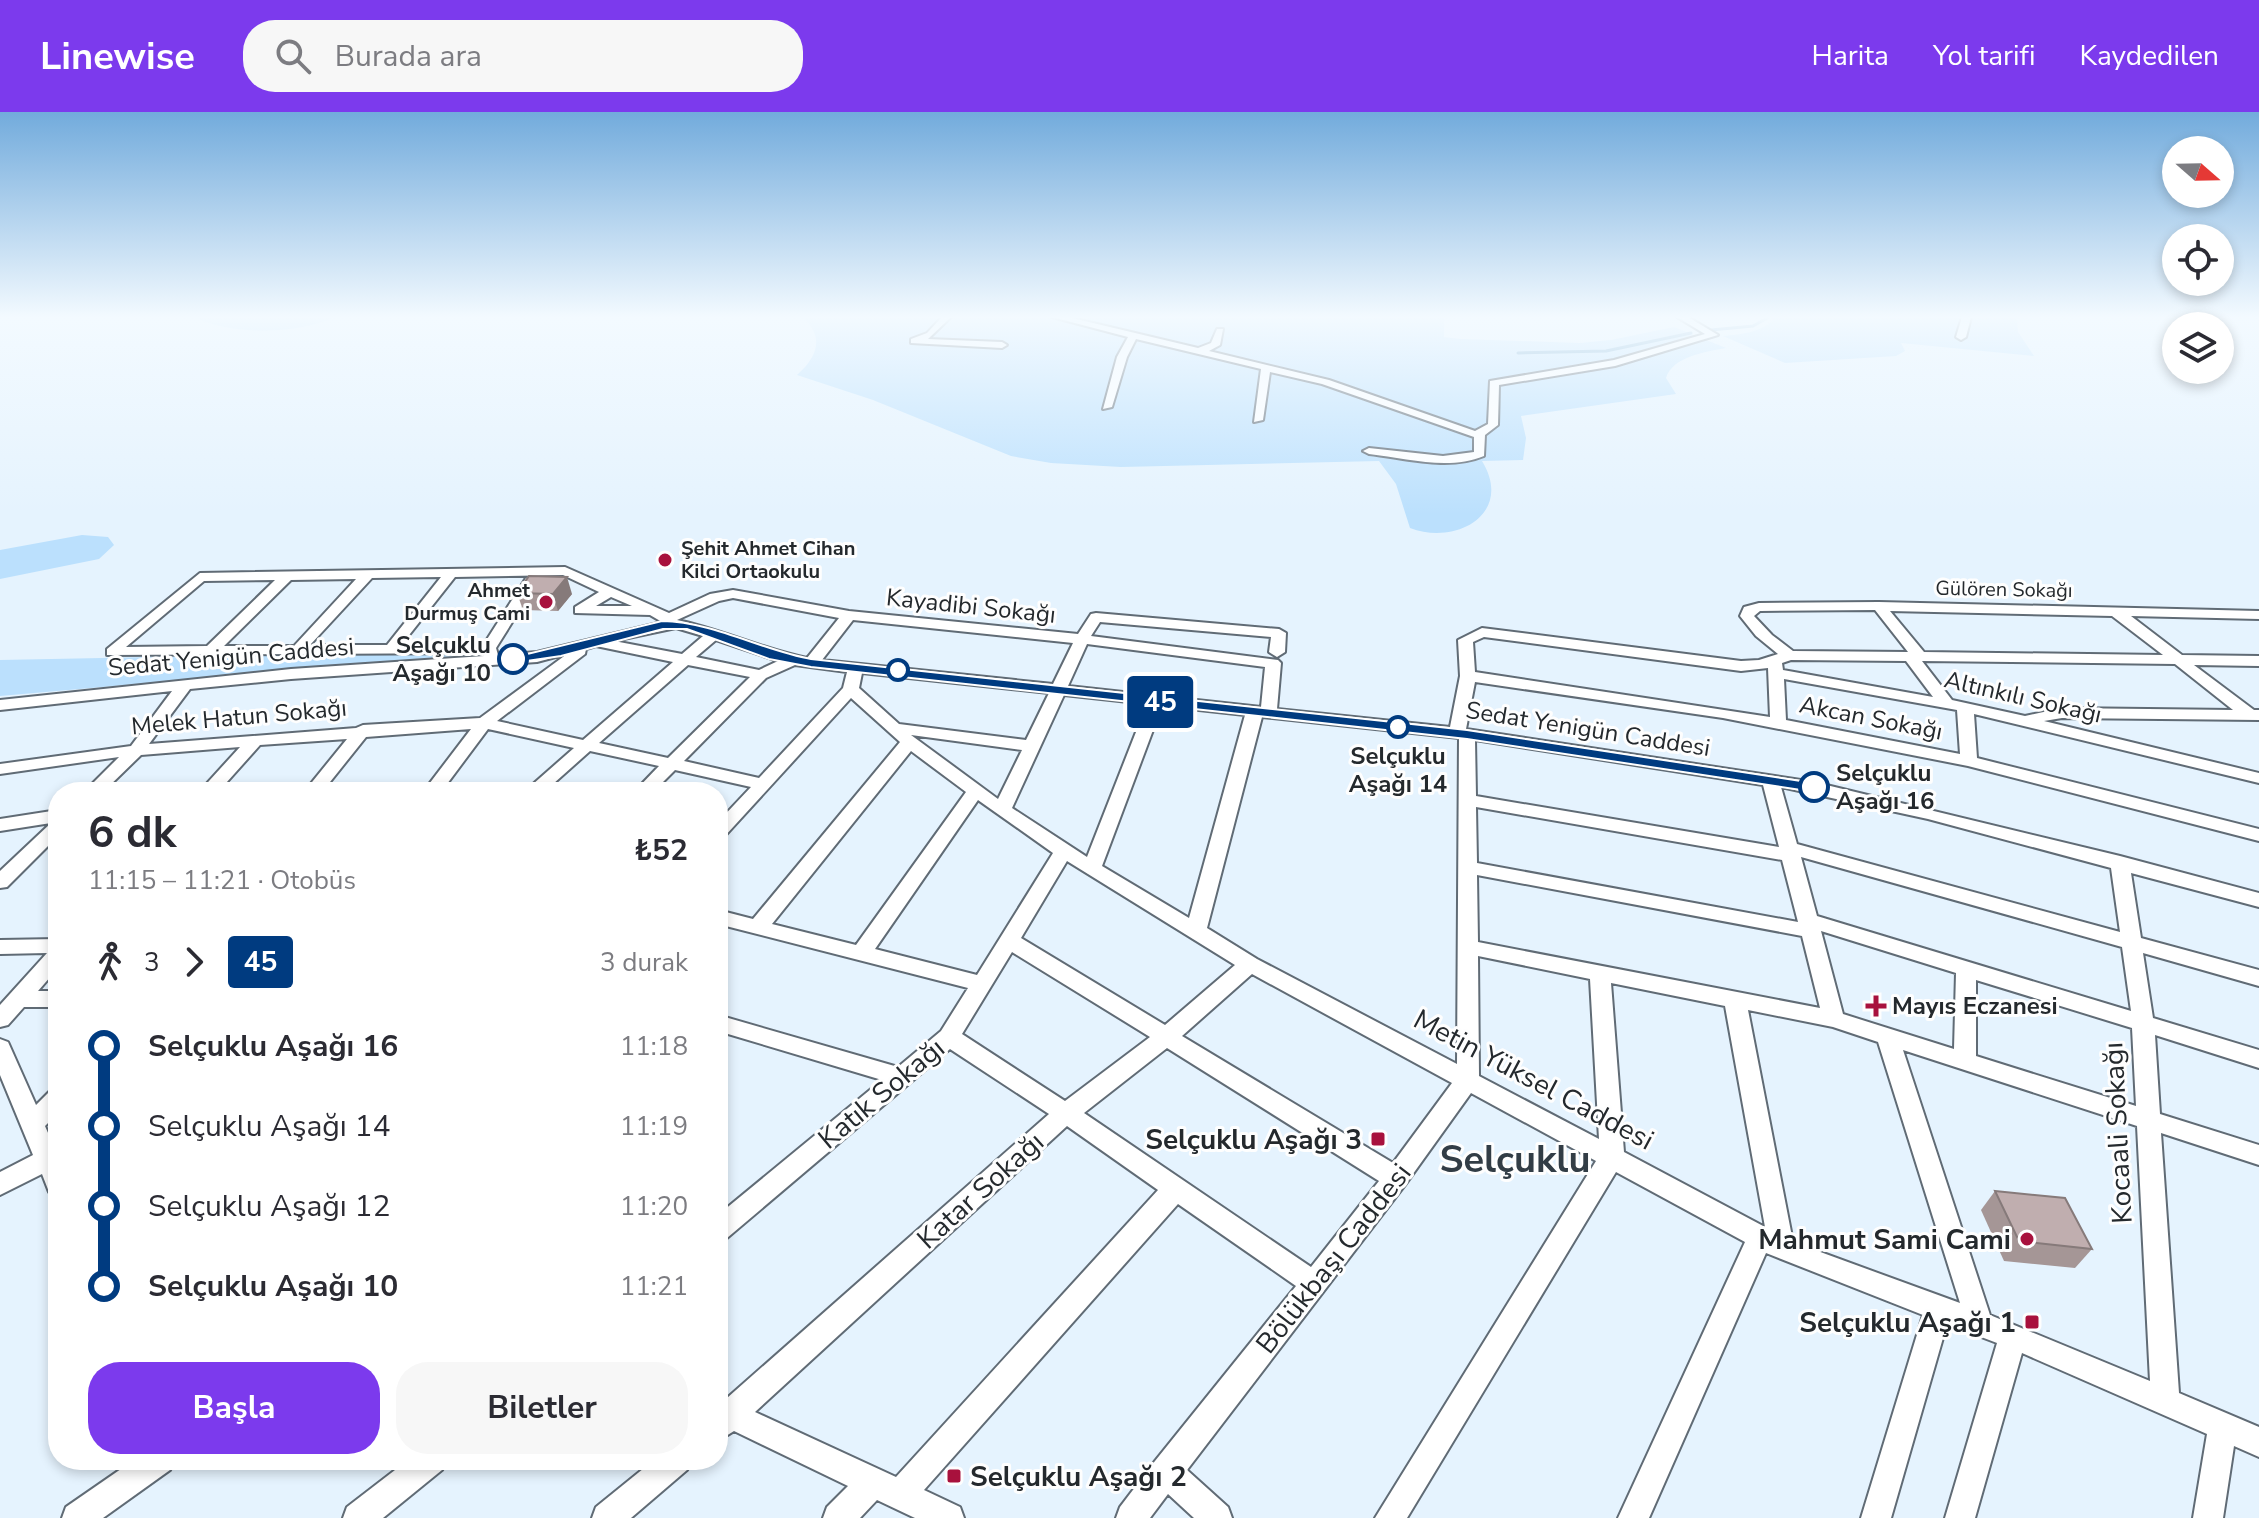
<!DOCTYPE html>
<html lang="tr">
<meta charset="utf-8">
<style>
:root{--surface:#fff;--page:#f7f7f7;--text:#2b2b33;--muted:#7c7c81;--accent:#7c3aed}
body{margin:0;font-family:"Nunito Sans",sans-serif;background:var(--page);color:var(--text);height:100vh;display:flex;flex-direction:column;font-size:30px;white-space:nowrap}
*{box-sizing:border-box;margin:0}
p{font-size:26px;color:var(--muted)}
.icon{flex:none;width:44px;height:44px;fill:none;stroke:currentColor;stroke-width:2;stroke-linecap:round;stroke-linejoin:round}
.map{position:relative;flex:1;overflow:hidden}
.sheet{position:absolute;left:48px;top:670px;width:680px;height:688px;display:flex;flex-direction:column;background:var(--surface);border-radius:32px;box-shadow:0 4px 12px #0003}
.sheet>*{flex:none}
.badge{padding:0 16px;border-radius:6px;font-size:28px;line-height:52px}
.needle{width:52px;rotate:110deg}
.buttons{position:absolute;left:2162px;top:24px;display:grid;gap:16px}
.buttons a{display:grid;place-items:center;width:72px;height:72px;border-radius:50%;background:var(--surface);box-shadow:0 4px 12px #0003;font-size:40px}
.map>.badge{position:absolute;translate:-50% -50%;box-shadow:0 0 0 4px #fff}
.legs{display:flex;align-items:center;gap:12px;height:88px;padding:0 40px;font-size:26px}
.legs p{margin-inline-start:auto}
.summary{display:flex;align-items:center;justify-content:space-between;height:136px;padding:0 40px}
h1{font-size:44px;font-weight:700;line-height:60px}
.cta{display:flex;gap:16px;margin-top:auto;padding:16px 40px}
.cta a{flex:1;height:92px;border-radius:32px;background:var(--accent);color:#fff;font-size:32px;font-weight:700;line-height:92px;text-align:center}
.cta a+a{background:var(--page);color:var(--text)}
ul{padding:0 40px;list-style:none}
li{display:flex;align-items:center;gap:28px;height:80px;font-size:30px}
li i{display:grid;place-items:center;width:12px;height:100%;margin:0 10px;background:currentColor}
li i::after{content:'';width:20px;height:20px;margin:-10px;border:6px solid;border-radius:50%;background:var(--surface)}
li p{margin-inline-start:auto}
li:first-child i{background:linear-gradient(#0000 50%,currentColor 0)}
li:last-child i{background:linear-gradient(currentColor 50%,#0000 0)}
header{display:flex;align-items:center;gap:48px;box-sizing:border-box;height:112px;padding:0 40px;background:var(--accent);color:#fff}
header strong{font-size:38px}
nav{display:flex;gap:44px;margin-inline-start:auto;font-size:28px}
.search{width:560px;height:72px;background:var(--page);display:flex;align-items:center;gap:20px;box-sizing:border-box;padding:0 28px;border-radius:32px;color:var(--muted);font-size:30px}
.map>svg:first-child{display:block}
.green{fill:#bbe0fd}
.lines{fill:none;stroke-linecap:round;stroke-linejoin:round}
.stream{stroke:#629eca;stroke-width:3}
.minor-casing{stroke:#606b75;stroke-width:4}
.minor{fill:#fff;fill-rule:evenodd}
.wall{fill:#a59696}
.shaded-wall{fill:#867a7a}
.building{fill:#c0aeaf;stroke:#867a7a;stroke-width:2}
.line-1{fill:#003b80;stroke:#fff;stroke-width:2}
.poi-dot{fill:#a8113d;stroke:#fefefe;stroke-width:3}
.stop-1-dot{fill:#fff;stroke:#003b80;stroke-width:4}
.labels{text-anchor:middle;stroke-width:6;stroke-linejoin:round;paint-order:stroke}
.far-poi-label{font-size:20px;font-weight:bold;fill:#24292d;stroke:#fefefe;text-anchor:start}
.far-street-label{font-size:20px;fill:#24292d;stroke:#fefefe}
.street-label{font-size:24px;fill:#24292d;stroke:#fefefe}
.stop-label{font-size:24px;font-weight:bold;fill:#24292d;stroke:#fefefe;text-anchor:end}
.poi-label{font-size:24px;font-weight:bold;fill:#24292d;stroke:#fefefe;text-anchor:start}
.near-street-label{font-size:28px;fill:#24292d;stroke:#fefefe}
.near-poi-label{font-size:28px;font-weight:bold;fill:#24292d;stroke:#fefefe;text-anchor:end}
.near-district-label{font-size:38px;font-weight:bold;fill:#323d46;stroke:#fefefe}
</style>
<header>
<strong>Linewise</strong>
<div class="search"><svg class="icon" aria-label="search" viewBox="0 0 24 24"><circle cx="10" cy="10" r="6"/><path d="M15 15l6 6"/></svg>Burada ara</div>
<nav><a>Harita</a><a>Yol tarifi</a><a>Kaydedilen</a></nav>
</header>
<div class="map">
<svg width="2259" height="1406" viewBox="0 0 2259 1406">
<rect width="100%" height="100%" fill="#e5f3fe"/>
<g class="green">
<path d="M195 205H335C301 222 230 224 195 205Z"/>
<path d="M803 205H1444V225L1461 227 1580 231 1611 228 1674 215 1726 236C1706 240 1673 244 1666 266L1676 282 1521 304 1526 326 1523 348 1482 349C1514 401 1457 434 1410 416L1396 372 1379 349 1121 355 1051 351 1011 344 873 288 797 263C817 245 825 226 803 205Z"/>
<path d="M1775 205H2017L2018 220 2034 244 1901 231 1905 239 1896 244 1785 251 1723 224C1742 222 1763 221 1775 205Z"/>
<polygon points="82,423 108,425 114,433 99,447 0,467 0,438"/>
<polygon points="472,539 480,542 0,584 0,548"/>
</g>
<g class="lines">
<g class="stream">
<polyline points="1711,218 1753,214 1769,205"/>
<polyline points="1518,241 1606,239 1691,221"/>
</g>
<g class="minor-casing">
<g id="minor">
<polygon points="942,205 951,205 928,227 1002,230 1007,233 1002,236 911,231 911,227 927,221"/>
<path d="M1052 205H1068L1198 236 1211 231 1217 217H1223L1220 233 1209 239 1329 268 1475 319 1488 312 1490 269 1614 248 1705 222 1677 205H1688L1718 223 1615 254 1499 273 1498 313 1485 323 1484 344C1448 359 1406 346 1369 342L1363 339 1369 336 1443 344 1474 340V325L1322 272 1270 260 1263 308 1254 310 1261 257 1136 227 1127 245 1112 295 1103 297 1117 245 1128 225Z"/>
<polygon points="1962,205 1971,205 1966,225 1961,228 1956,225"/>
<path d="M565 455 669 501 710 482 733 478 849 499 1078 522 1091 502 1096 501 1279 517 1286 521 1285 540 1277 545 1269 540 1271 525 1100 510 1091 524 1278 548 1281 551 1277 597 1450 615 1460 564 1458 528 1482 516 1741 549 1759 548 1778 542 1756 524 1740 504 1744 495 1759 491 1879 490 2259 499V507L2131 504 2182 543 2259 544V554L2194 553 2254 598H2259V608L2062 606 2044 609 2259 661V671L1974 602 1977 646 2259 717V729L1968 654 1723 606 1475 570 1466 617 1814 670 2120 744 2259 781V795L2131 761 2141 826 2259 858V874L2143 841 2153 906 2259 938V956L2155 923 2160 1002 2259 1033V1053L2161 1021 2179 1281 2259 1315V1345L2234 1334 2223 1406H2193L2207 1322 2022 1241 1975 1406H1945L1997 1231 1947 1212 1891 1406H1861L1923 1203 1766 1141 1649 1406H1618L1745 1130 1616 1060 1407 1406H1375L1596 1049 1471 981 1405 1073 1187 1358 1228 1395 1232 1406H1194L1168 1382 1150 1406H1116L1120 1395 1155 1349 1296 1174 1178 1092 924 1378 960 1395 964 1406H915L877 1388 860 1406H823L827 1395 848 1374 734 1319 718 1329V1283L727 1286 1049 1002 950 937 727 1126 718 1129V1103L882 968 718 919V903L898 955 941 919 968 876 718 812V798L753 807 900 630 851 586 724 725 718 727V710L751 675 675 658 653 680H634L659 654 590 639 544 680H524L574 636 488 617 441 680H423L471 617 366 625 322 680H304L347 627 260 633 218 680H199L240 635 141 643 103 680H84L119 645 0 662V652L131 634 172 579 0 598V588L291 557 484 544 483 541 107 543V537L200 461ZM563 463 599 480 575 495V501L650 503 662 510 537 540 498 543 496 536 538 469 531 465 526 466 484 532H402L455 465ZM441 465 387 533H310L372 466ZM356 467 294 534H224L291 468ZM275 468 207 534 126 535 204 469ZM611 485 632 494H596ZM733 486 839 506 807 546C762 537 721 517 677 508L719 489ZM1875 498 1908 540 1793 539 1772 523 1754 504 1760 499ZM1890 499 2112 504 2163 543 1924 540ZM853 508 1073 531 1053 572 822 548ZM676 516 703 524 682 542 614 529ZM1484 525 1741 559 1768 556 1770 605 1475 560 1473 530ZM716 528 778 549 759 558 696 545ZM1087 532 1265 555 1261 595 1068 574ZM596 534 673 550 583 628 497 609 585 542 586 537ZM567 542 480 606 363 613 356 616 149 632 190 577 291 567 537 550ZM1791 548 1906 549 1933 585 1783 558 1782 551ZM1922 549 2175 552 2233 598 2062 596 2025 604 1952 588ZM688 553 750 565 668 646 599 631ZM795 553 847 560 843 576 759 666 684 649 766 566ZM862 561 1049 581 1026 628 899 612 859 576ZM1784 567 1957 598 1960 642 1786 608ZM1064 583 1147 592 1087 745 1012 696ZM1162 594 1245 603 1189 806 1102 754ZM1262 605 1459 626 1457 952 1257 847 1207 816ZM911 623 1022 638 998 687ZM1475 628 1763 673 1779 735 1476 684ZM911 639 966 680 856 833 772 812ZM1781 675 1928 707 2111 756 2120 820 1797 732ZM978 688 1053 741 977 863 875 837ZM1476 695 1782 748 1798 810 1477 751ZM1801 745 2122 835 2131 899 1817 804ZM1067 749 1235 853 1165 913 1021 826ZM1477 763 1802 824 1820 896 1478 830ZM1821 819 1956 861 1954 937 1843 902ZM1012 840 1150 925 1065 989 962 922ZM1478 844 1590 867 1599 1027 1479 964ZM1252 862 1452 971 1393 1051 1182 924ZM1976 868 2132 916 2136 994 1976 944ZM1611 871 1725 894 1765 1115 1624 1040ZM1748 898 1833 915 1878 930 1960 1191 1793 1130ZM1167 936 1379 1069 1311 1155 1084 1001ZM1903 938 2137 1014 2150 1269 1990 1203ZM1067 1014 1158 1078 896 1365 755 1300Z"/>
<polygon points="58,698 58,724 7,775 0,776 0,759 51,711 0,719 0,707"/>
<polygon points="58,827 58,856 38,879 58,879 58,895 24,895 8,913 0,915 0,893 47,841 0,842 0,828"/>
<polygon points="0,927 8,930 36,993 50,979 58,977 58,1001 45,1014 58,1044 58,1083 49,1080 42,1062 0,1083 0,1060 33,1043 0,963"/>
<polygon points="134,1348 175,1348 170,1358 103,1406 62,1406 66,1395"/>
<polygon points="408,1348 447,1348 442,1358 383,1406 343,1406 347,1395"/>
<polygon points="654,1348 692,1348 687,1358 631,1406 592,1406 596,1395"/>
</g>
</g>
<use href="#minor" class="minor"/>
</g>
<g class="wall">
<polygon points="517,481 572,482 558,499 523,498"/>
<polygon points="1995,1079 2092,1137 2075,1156 2004,1149 1981,1098"/>
</g>
<polygon class="shaded-wall" points="567,465 572,482 558,499 553,482"/>
<g class="building">
<polygon points="529,464 567,465 553,482 517,481"/>
<polygon points="1995,1079 2065,1086 2092,1137 2019,1129"/>
</g>
<linearGradient id="sky" x2="0" y2="1"><stop stop-color="#72abdc"/><stop offset="0.51" stop-color="#f3faff"/><stop offset="1" stop-color="#f3faff" stop-opacity="0"/></linearGradient>
<rect width="2259" height="402" fill="url(#sky)"/>
<path class="line-1" d="M662 509C714 510 761 538 811 547L1467 618 1814 671 1821 675 1814 680 1467 627 811 555 769 547 687 517H663L561 544 513 551 507 547Z"/>
<g class="poi-dot">
<circle cx="665" cy="448" r="8"/>
<circle cx="546" cy="490" r="8"/>
<path d="M1872 882h8v8h8v8h-8v8h-8v-8h-8v-8h8z"/>
<rect x="1370" y="1019" width="16" height="16" rx="4"/>
<circle cx="2027" cy="1127" r="8"/>
<rect x="2024" y="1202" width="16" height="16" rx="4"/>
<rect x="946" y="1356" width="16" height="16" rx="4"/>
</g>
<g class="stop-1-dot">
<circle cx="513" cy="547" r="14"/>
<circle cx="898" cy="558" r="10"/>
<circle cx="1398" cy="615" r="10"/>
<circle cx="1814" cy="675" r="14"/>
</g>
<g class="labels">
<g class="far-poi-label">
<text x="681" y="443">Şehit Ahmet Cihan<tspan x="681" dy="23">Kilci Ortaokulu</tspan></text>
<text x="530" y="485" text-anchor="end">Ahmet<tspan x="530" dy="23">Durmuş Cami</tspan></text>
</g>
<g class="far-street-label">
<text transform="translate(2004 477) rotate(1)" y="7">Gülören Sokağı</text>
</g>
<g class="street-label">
<text transform="translate(971 494) rotate(6)" y="8">Kayadibi Sokağı</text>
<text transform="translate(231 545) rotate(-5)" y="8">Sedat Yenigün Caddesi</text>
<text transform="translate(2023 585) rotate(13)" y="8">Altınkılı Sokağı</text>
<text transform="translate(239 605) rotate(-5)" y="8">Melek Hatun Sokağı</text>
<text transform="translate(1871 606) rotate(11)" y="8">Akcan Sokağı</text>
<text transform="translate(1588 617) rotate(9)" y="8">Sedat Yenigün Caddesi</text>
</g>
<g class="stop-label">
<text x="491" y="541">Selçuklu<tspan x="491" dy="28">Aşağı 10</tspan></text>
<text x="1398" y="652" text-anchor="middle">Selçuklu<tspan x="1398" dy="28">Aşağı 14</tspan></text>
<text x="1836" y="669" text-anchor="start">Selçuklu<tspan x="1836" dy="28">Aşağı 16</tspan></text>
</g>
<g class="poi-label">
<text x="1892" y="902">Mayıs Eczanesi</text>
</g>
<g class="near-street-label">
<text transform="translate(1534 967) rotate(28)" y="10">Metin Yüksel Caddesi</text>
<text transform="translate(881 981) rotate(-40)" y="10">Katık Sokağı</text>
<text transform="translate(2117 1021) rotate(-93)" y="10">Kocaali Sokağı</text>
<text transform="translate(980 1078) rotate(-42)" y="10">Katar Sokağı</text>
<text transform="translate(1333 1146) rotate(-52)" y="10">Bölükbaşı Caddesi</text>
</g>
<g class="near-poi-label">
<text x="1362" y="1037">Selçuklu Aşağı 3</text>
<text x="2011" y="1137">Mahmut Sami Cami</text>
<text x="2016" y="1220">Selçuklu Aşağı 1</text>
<text x="970" y="1374" text-anchor="start">Selçuklu Aşağı 2</text>
</g>
<g class="near-district-label">
<text x="1515" y="1060">Selçuklu</text>
</g>
</g>
</svg>
<div class="buttons">
<a><svg class="needle" viewBox="-14 -14 28 28"><path d="M0-13l5 13h-10z" fill="#e53935"/><path d="M0 13l5-13h-10z" fill="#7c7c81"/></svg></a>
<a><svg class="icon" aria-label="locate" viewBox="0 0 24 24"><circle cx="12" cy="12" r="6"/><path d="M12 2v4M12 18v4M2 12h4M18 12h4"/></svg></a>
<a><svg class="icon" aria-label="layers" viewBox="0 0 24 24"><path d="M12 4l9 5-9 5-9-5zM3 14l9 5 9-5"/></svg></a>
</div>
<b class="badge" style="left:1160px;top:590px;background:#003b80;color:#fff">45</b>
<section class="sheet">
<div class="summary"><div><h1>6 dk</h1><p>11:15 – 11:21 · Otobüs</p></div><b>₺52</b></div>
<div class="legs"><svg class="icon" aria-label="walk" viewBox="0 0 24 24"><circle cx="13" cy="4" r="2"/><path d="M13 8l-2 6 4 7M11 14l-3 7M7 12l3-4h3l4 4"/></svg>3<svg class="icon" aria-label="forward" viewBox="0 0 24 24"><path d="M9 5l7 7-7 7"/></svg><b class="badge" style="background:#003b80;color:#fff">45</b><p>3 durak</p></div>
<ul>
<li><i style="color:#003b80"></i><b>Selçuklu Aşağı 16</b><p>11:18</p></li>
<li><i style="color:#003b80"></i><span>Selçuklu Aşağı 14</span><p>11:19</p></li>
<li><i style="color:#003b80"></i><span>Selçuklu Aşağı 12</span><p>11:20</p></li>
<li><i style="color:#003b80"></i><b>Selçuklu Aşağı 10</b><p>11:21</p></li>
</ul>
<div class="cta"><a>Başla</a><a>Biletler</a></div>
</section>
</div>
